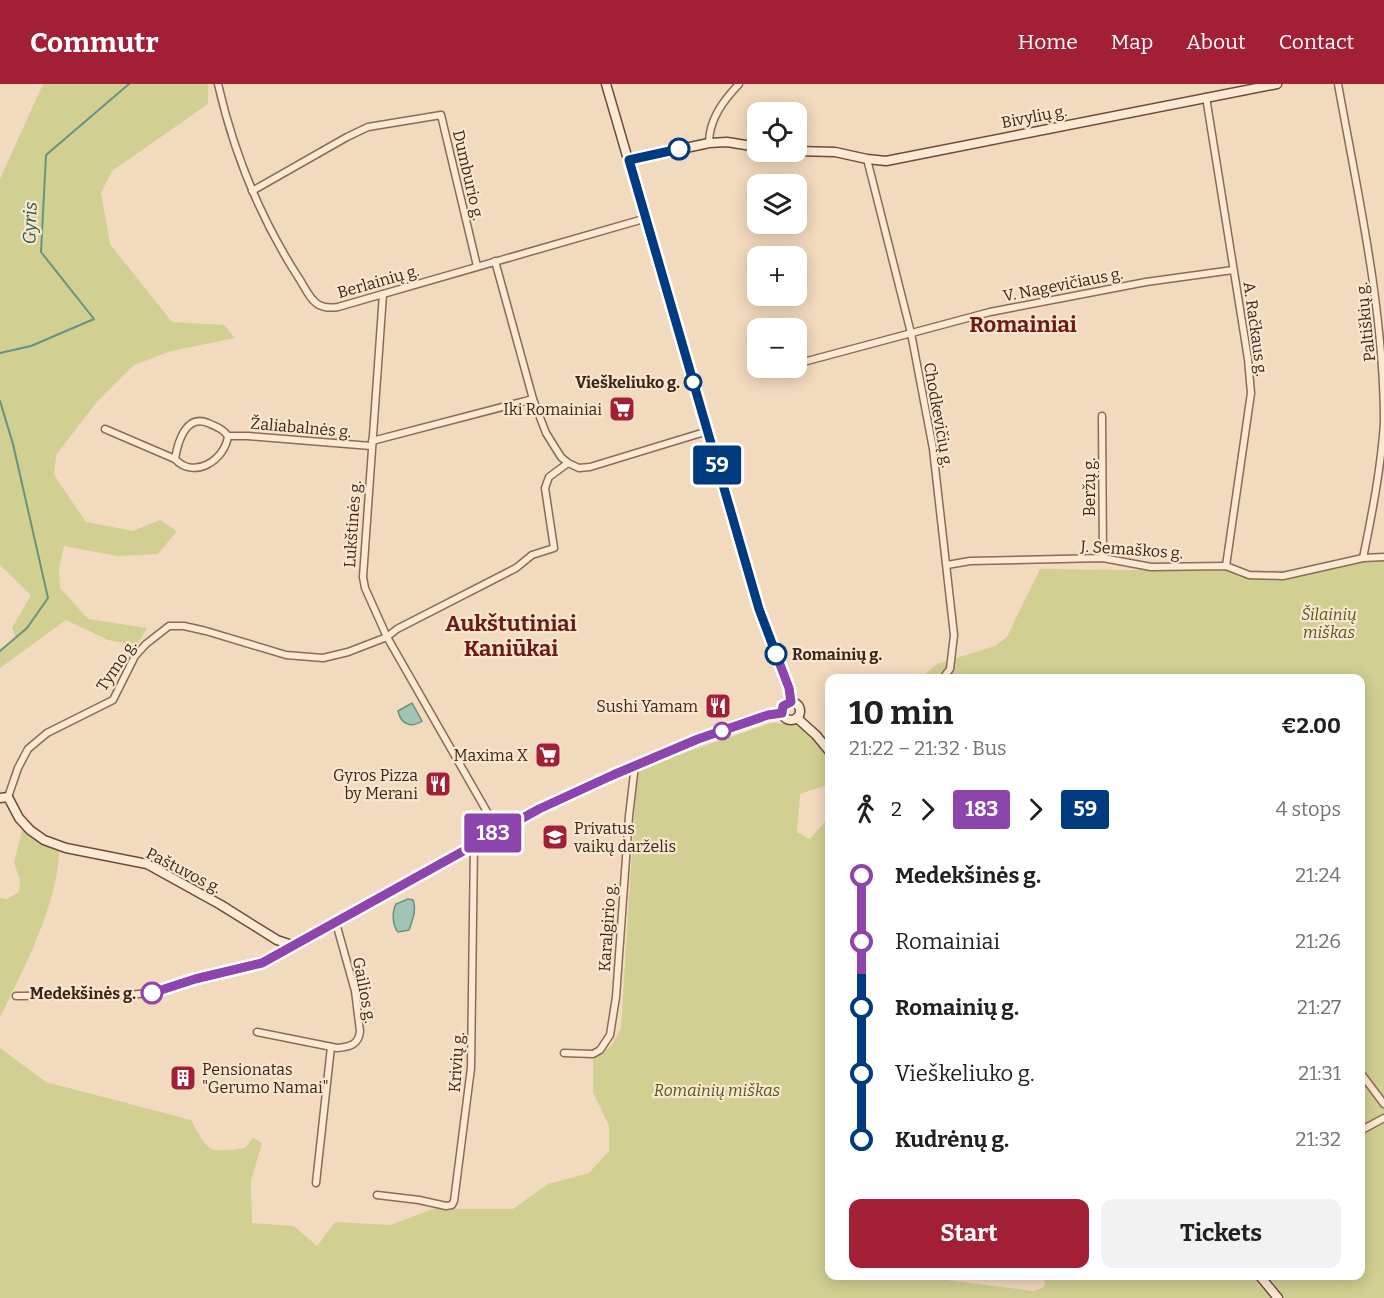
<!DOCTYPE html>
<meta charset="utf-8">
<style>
:root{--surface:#fff;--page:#f2f2f2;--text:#202124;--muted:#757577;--accent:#a21f35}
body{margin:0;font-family:Bitter,serif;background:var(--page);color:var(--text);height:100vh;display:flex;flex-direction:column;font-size:22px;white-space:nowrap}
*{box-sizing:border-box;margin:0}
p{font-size:20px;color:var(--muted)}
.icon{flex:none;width:33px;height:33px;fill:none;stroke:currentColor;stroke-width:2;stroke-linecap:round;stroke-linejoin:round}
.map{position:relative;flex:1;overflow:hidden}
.side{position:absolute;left:825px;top:590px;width:540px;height:606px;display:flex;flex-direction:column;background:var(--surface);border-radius:12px;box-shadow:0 3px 15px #0003}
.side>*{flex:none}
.badge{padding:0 12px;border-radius:4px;font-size:21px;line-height:39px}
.fabs{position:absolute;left:747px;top:18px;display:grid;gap:12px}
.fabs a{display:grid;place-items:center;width:60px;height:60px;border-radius:12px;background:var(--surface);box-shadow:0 3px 15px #0003;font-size:30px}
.map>.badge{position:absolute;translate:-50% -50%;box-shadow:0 0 0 3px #fff}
.legs{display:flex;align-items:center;gap:9px;height:66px;padding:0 24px;font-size:20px}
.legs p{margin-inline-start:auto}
.head{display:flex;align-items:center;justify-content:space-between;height:102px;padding:0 24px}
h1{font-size:33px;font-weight:700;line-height:45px}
.button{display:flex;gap:12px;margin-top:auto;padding:12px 24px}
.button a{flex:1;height:69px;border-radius:12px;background:var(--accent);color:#fff;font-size:24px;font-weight:700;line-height:69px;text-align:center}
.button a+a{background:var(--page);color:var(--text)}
ul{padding:0 24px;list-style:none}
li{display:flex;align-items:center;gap:21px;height:66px;font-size:22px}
li i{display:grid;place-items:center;width:9px;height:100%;margin:0 8px;background:currentColor}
li i::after{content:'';width:15px;height:15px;margin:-8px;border:4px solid;border-radius:50%;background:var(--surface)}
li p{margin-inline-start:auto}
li:first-child i{background:linear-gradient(#0000 50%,currentColor 0)}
li:last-child i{background:linear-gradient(currentColor 50%,#0000 0)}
header{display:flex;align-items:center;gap:36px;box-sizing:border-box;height:84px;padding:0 30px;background:var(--accent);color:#fff}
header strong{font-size:28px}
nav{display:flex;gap:33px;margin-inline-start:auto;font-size:21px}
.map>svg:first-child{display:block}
.green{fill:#d1cf91}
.water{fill:#a2c4b4;stroke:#689281;stroke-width:1.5}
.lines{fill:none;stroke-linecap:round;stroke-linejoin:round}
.stream{stroke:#689281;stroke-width:2}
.street-casing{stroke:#8d6a55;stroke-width:9}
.secondary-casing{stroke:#6e4b38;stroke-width:11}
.street{stroke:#fce9d3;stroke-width:6}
.secondary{stroke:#fce9d3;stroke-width:8}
.line-1-casing{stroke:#fff;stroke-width:14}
.line-2-casing{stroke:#fff;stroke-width:14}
.line-1{stroke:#8e44ad;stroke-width:9}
.line-2{stroke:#003b80;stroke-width:9}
.stop-2-dot{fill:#fff;stroke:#003b80;stroke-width:3}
.stop-1-dot{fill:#fff;stroke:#8e44ad;stroke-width:3}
.labels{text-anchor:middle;stroke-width:4.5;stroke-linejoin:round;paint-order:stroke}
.street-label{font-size:16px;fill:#3b251b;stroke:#f9e6cf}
.stop-label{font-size:16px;font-weight:bold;fill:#3b251b;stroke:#f9e6cf;text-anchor:end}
.poi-label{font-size:16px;fill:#3b251b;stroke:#f9e6cf;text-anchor:end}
.park-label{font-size:16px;font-style:italic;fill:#545920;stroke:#f9e6cf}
.water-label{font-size:18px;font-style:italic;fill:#295c50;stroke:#f9e6cf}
.district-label{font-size:22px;font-weight:bold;fill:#6c1a16;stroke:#f9e6cf}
</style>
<header>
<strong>Commutr</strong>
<nav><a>Home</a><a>Map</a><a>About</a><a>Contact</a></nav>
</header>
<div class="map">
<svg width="1384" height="1214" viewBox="0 0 1384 1214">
<rect width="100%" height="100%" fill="#f2dabe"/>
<g class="green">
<polygon points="43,0 208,0 208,20 112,87 101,109 110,160 172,238 224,241 235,254 171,267 134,281 96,319 56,371 54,391 86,438 133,447 160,436 177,447 158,470 117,472 64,462 59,485 60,504 88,535 147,544 137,561 108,556 66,536 0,584 0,565 16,554 12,544 31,511 0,481 0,95"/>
<polygon points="1371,476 1384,476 1384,1214 1285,1214 1268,1191 1360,1191 1360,594 921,594 937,580 995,562 1007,553 1040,485 1221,487 1319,486"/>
<path d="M771 639 792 640 811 649 829 675V705L827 701 800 710 797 748 810 755 829 733 830 1191H941L946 1196 1033 1207 1042 1204 1045 1201 1044 1191H1250L1271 1214H0V964L46 998 191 1036C209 1069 208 1069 245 1064L253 1054 262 1059 251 1097 252 1139 294 1142 317 1162 335 1138 390 1141 433 1125H513L548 1100 589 1089 609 1067V1042L593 1008V976L612 961 621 944 637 685Z"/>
<path d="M22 746 59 767C58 819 23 887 0 933V814L7 815 19 808 20 796 14 779Z"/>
</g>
<g class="water">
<path d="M412 619 422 637C412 644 401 641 398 627Z"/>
<path d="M408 815 413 816C417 826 412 837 409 846L398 848C392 841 392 828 396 820Z"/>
</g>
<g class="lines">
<g class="stream">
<polyline points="0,269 31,262 94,235 41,168 46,71 129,0"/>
<polyline points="0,317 13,360 48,514 27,544 0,567"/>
</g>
<g class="street-casing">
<g id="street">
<path d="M218 0C234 70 261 136 300 196 305 204 311 217 319 221 325 224 332 224 338 223L647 134"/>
<path d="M1338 0C1358 111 1384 225 1384 339 1381 384 1372 430 1363 474"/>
<polyline points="1206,13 1248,275 1251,309 1226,482"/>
<path d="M709 59C709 35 724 16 739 0"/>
<polyline points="867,75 911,249 933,365 954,551 950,585 943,594"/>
<polyline points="252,107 347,53 368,43 441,31 477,182"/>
<polyline points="495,177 533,315 546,349 561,373 568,379 579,384 590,383 708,347"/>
<polyline points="383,210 363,493 365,504 387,553 498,747"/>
<polyline points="796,280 990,228 1146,198 1233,186"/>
<polyline points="1102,332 1103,474"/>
<polyline points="105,345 175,375"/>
<path d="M228 352C225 376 194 396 175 375 178 357 186 330 208 339 217 343 223 345 228 352H248L371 362"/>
<polyline points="372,357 533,315"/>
<polyline points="947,481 970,477 1103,474 1151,483 1226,482 1249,491 1283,492 1363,474 1384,473"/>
<polyline points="8,713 18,684 28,665 47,649 113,616 135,572 146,560 169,542 184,542 206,547 286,571 323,574 348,568 387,553 397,545 516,484 532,471 554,464 545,404 549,393 568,379"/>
<polyline points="16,912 128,911 160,908 194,895 262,879 295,862"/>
<path d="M257 948 337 964C349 963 359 961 360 947L355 907 336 839"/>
<polyline points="564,969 593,970 600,966 610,951 616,913 629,732 635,681"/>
<polyline points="1360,988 1384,1020"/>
<polyline points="1360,1047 1384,1034"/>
<polyline points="316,1099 331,963"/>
<polyline points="377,1111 419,1116 446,1122 452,1121 454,1117 471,984 474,759"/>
</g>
</g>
<g class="secondary-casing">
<g id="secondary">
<polyline points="606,0 759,525 789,604 791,618"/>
<polyline points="796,67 835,68 867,75 886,77 1277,0"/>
<polyline points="629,76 709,59 727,58 758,63"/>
<circle cx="791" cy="627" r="9"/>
<polyline points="797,634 816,651 830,668"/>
<path d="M0 714 8 713 19 734 30 746 44 756 66 764 147 780 221 821 277 856 295 862C376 817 455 768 537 726 576 706 617 689 657 672 696 656 741 635 782 629"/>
<polyline points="1259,1191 1278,1214"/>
</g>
</g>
<use href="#street" class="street"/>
<use href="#secondary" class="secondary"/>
</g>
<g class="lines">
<g class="line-1-casing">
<polyline id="line-1" points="152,909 195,895 262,879 539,725 613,691 698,655 768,631 782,629 783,622 791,618 789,604 776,570"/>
</g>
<g class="line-2-casing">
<polyline id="line-2" points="679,65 629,76 759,525 776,570"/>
</g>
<use href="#line-1" class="line-1"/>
<use href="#line-2" class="line-2"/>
</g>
<defs>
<g id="supermarket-square" transform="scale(1.35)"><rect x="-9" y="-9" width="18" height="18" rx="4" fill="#a21f35" stroke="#f9e6cf"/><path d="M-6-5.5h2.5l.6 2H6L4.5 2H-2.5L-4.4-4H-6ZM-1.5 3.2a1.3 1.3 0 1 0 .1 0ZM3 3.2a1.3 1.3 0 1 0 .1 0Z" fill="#fff"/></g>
<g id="restaurant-square" transform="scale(1.35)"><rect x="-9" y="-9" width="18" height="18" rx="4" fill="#a21f35" stroke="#f9e6cf"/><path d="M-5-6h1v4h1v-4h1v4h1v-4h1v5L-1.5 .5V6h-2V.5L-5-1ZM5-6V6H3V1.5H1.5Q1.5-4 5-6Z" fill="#fff"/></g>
<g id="school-square" transform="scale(1.35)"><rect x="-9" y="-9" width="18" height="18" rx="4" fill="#a21f35" stroke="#f9e6cf"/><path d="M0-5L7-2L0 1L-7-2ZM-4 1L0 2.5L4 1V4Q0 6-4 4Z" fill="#fff"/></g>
<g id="building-square" transform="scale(1.35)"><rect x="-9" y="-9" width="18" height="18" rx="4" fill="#a21f35" stroke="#f9e6cf"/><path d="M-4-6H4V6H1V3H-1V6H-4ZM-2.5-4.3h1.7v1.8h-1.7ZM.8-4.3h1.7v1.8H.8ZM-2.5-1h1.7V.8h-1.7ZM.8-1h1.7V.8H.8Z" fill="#fff"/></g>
</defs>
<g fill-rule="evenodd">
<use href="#supermarket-square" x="622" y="325"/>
<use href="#restaurant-square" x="718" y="622"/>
<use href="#supermarket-square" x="548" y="671"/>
<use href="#restaurant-square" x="438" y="700"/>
<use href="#school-square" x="555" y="753"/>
<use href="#building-square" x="183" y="994"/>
</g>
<g class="stop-2-dot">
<circle cx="679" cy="65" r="10"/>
<circle cx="693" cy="298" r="8"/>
<circle cx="776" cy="570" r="10"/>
</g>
<g class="stop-1-dot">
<circle cx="722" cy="647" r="8"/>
<circle cx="152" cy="909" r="10"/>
</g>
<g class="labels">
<g class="street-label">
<text transform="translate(1034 32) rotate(-11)" y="6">Bivylių g.</text>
<text transform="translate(469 91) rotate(77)" y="6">Dumburio g.</text>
<text transform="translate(378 197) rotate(-16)" y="6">Berlainių g.</text>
<text transform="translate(1063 200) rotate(-11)" y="6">V. Nagevičiaus g.</text>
<text transform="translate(1365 238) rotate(-96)" y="6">Paltiškių g.</text>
<text transform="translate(1256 245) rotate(82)" y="6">A. Račkaus g.</text>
<text transform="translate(939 331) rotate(80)" y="6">Chodkevičių g.</text>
<text transform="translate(301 343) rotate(5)" y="6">Žaliabalnės g.</text>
<text transform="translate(1089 403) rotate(-90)" y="6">Beržų g.</text>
<text transform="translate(352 440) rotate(-86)" y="6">Lukštinės g.</text>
<text transform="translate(1132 465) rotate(4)" y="6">J. Semaškos g.</text>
<text transform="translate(116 581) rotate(-56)" y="6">Tymo g.</text>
<text transform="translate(184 786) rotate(27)" y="6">Paštuvos g.</text>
<text transform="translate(607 843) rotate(-86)" y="6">Karalgirio g.</text>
<text transform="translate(365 906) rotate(79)" y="6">Gailios g.</text>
<text transform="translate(456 978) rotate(-86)" y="6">Krivių g.</text>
</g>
<g class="stop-label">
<text x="680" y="304">Vieškeliuko g.</text>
<text x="792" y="576" text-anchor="start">Romainių g.</text>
<text x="136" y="915">Medekšinės g.</text>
</g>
<g class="poi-label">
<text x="602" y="331">Iki Romainiai</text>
<text x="698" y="628">Sushi Yamam</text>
<text x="528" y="677">Maxima X</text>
<text x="418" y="697">Gyros Pizza<tspan x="418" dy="18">by Merani</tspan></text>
<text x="574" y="750" text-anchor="start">Privatus<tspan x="574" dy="18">vaikų darželis</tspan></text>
<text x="202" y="991" text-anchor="start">Pensionatas<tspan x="202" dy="18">"Gerumo Namai"</tspan></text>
</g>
<g class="park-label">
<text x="1329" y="536">Šilainių<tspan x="1329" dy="18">miškas</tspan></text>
<text x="717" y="1012">Romainių miškas</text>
</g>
<g class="water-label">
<text transform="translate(30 139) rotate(-88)" y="6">Gyris</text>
</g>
<g class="district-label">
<text x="1023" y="248">Romainiai</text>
<text x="511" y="547">Aukštutiniai<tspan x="511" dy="25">Kaniūkai</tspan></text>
</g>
</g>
</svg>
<div class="fabs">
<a><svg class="icon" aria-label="locate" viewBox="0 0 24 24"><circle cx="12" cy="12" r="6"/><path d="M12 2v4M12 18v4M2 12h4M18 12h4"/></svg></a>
<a><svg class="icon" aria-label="layers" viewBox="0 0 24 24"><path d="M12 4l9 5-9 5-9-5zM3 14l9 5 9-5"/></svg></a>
<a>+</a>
<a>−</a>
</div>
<b class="badge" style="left:493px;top:749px;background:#8e44ad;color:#fff">183</b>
<b class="badge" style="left:717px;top:381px;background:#003b80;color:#fff">59</b>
<section class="side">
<div class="head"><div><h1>10 min</h1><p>21:22 – 21:32 · Bus</p></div><b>€2.00</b></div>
<div class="legs"><svg class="icon" aria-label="walk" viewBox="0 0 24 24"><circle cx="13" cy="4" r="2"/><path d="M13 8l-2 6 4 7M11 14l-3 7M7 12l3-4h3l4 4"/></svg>2<svg class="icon" aria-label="forward" viewBox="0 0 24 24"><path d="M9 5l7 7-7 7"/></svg><b class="badge" style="background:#8e44ad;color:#fff">183</b><svg class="icon" aria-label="forward" viewBox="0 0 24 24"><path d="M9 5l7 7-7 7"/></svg><b class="badge" style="background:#003b80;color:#fff">59</b><p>4 stops</p></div>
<ul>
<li><i style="color:#8e44ad"></i><b>Medekšinės g.</b><p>21:24</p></li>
<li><i style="color:#8e44ad"></i><span>Romainiai</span><p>21:26</p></li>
<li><i style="color:#003b80"></i><b>Romainių g.</b><p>21:27</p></li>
<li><i style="color:#003b80"></i><span>Vieškeliuko g.</span><p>21:31</p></li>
<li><i style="color:#003b80"></i><b>Kudrėnų g.</b><p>21:32</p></li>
</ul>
<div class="button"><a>Start</a><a>Tickets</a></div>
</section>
</div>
